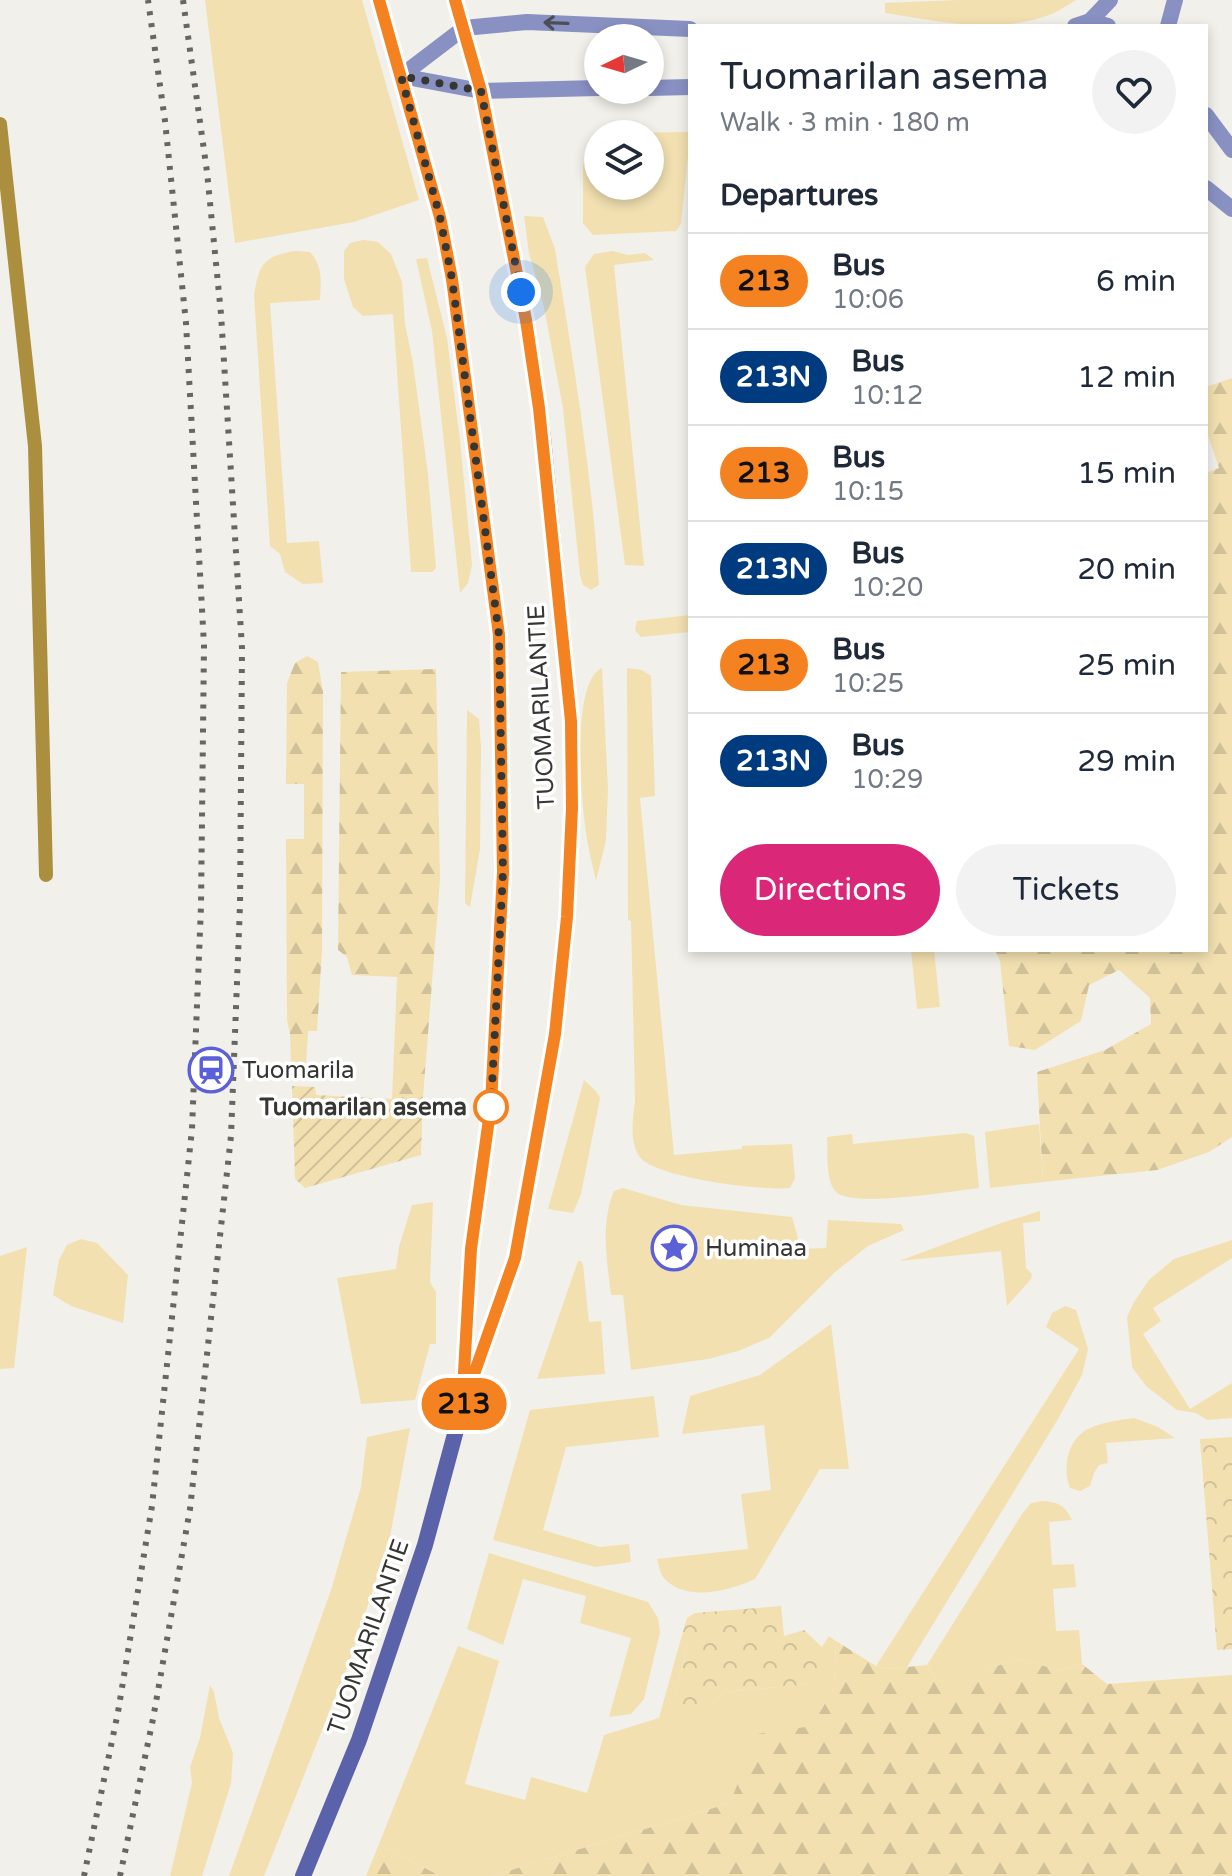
<!DOCTYPE html>
<meta charset="utf-8">
<style>
:root{--surface:#fff;--page:#f2f2f3;--text:#1f2937;--muted:#747a83;--line:#e0e1e3;--accent:#db2777}
body{margin:0;font-family:"Varela Round",sans-serif;background:var(--page);color:var(--text);height:100vh;display:flex;flex-direction:column;font-size:30px;white-space:nowrap}
*{box-sizing:border-box;margin:0}
p{font-size:26px;color:var(--muted)}
.icon{flex:none;width:44px;height:44px;fill:none;stroke:currentColor;stroke-width:2;stroke-linecap:round;stroke-linejoin:round}
.map{position:relative;flex:1;overflow:hidden}
.panel{position:absolute;left:688px;top:24px;width:520px;height:928px;display:flex;flex-direction:column;background:var(--surface);border-radius:0px;box-shadow:0 4px 12px #0003}
.panel>*{flex:none}
.badge{padding:0 16px;border-radius:26px;font-size:28px;line-height:52px}
.needle{width:52px;rotate:265deg}
.fabs{position:absolute;left:584px;top:24px;display:grid;gap:16px}
.fabs a{display:grid;place-items:center;width:80px;height:80px;border-radius:50%;background:var(--surface);box-shadow:0 4px 12px #0003;font-size:40px}
.you{position:absolute;width:40px;height:40px;margin:-20px;border:6px solid #fff;border-radius:50%;background:#1a73e8;box-shadow:0 0 0 12px #1a73e833}
.map>.badge{position:absolute;translate:-50% -50%;box-shadow:0 0 0 4px #fff}
h2{padding:0 32px;font-size:30px;line-height:72px}
.round{display:grid;place-items:center;flex:none;width:84px;height:84px;border-radius:42px;background:var(--page)}
.overview{display:flex;align-items:center;justify-content:space-between;height:136px;padding:0 32px}
h1{font-size:38px;font-weight:600;line-height:60px}
.cta{display:flex;gap:16px;margin-top:auto;padding:16px 32px}
.cta a{flex:1;height:92px;border-radius:48px;background:var(--accent);color:#fff;font-size:32px;font-weight:600;line-height:92px;text-align:center}
.cta a+a{background:var(--page);color:var(--text)}
ul{padding:0;list-style:none}
li{display:flex;align-items:center;gap:24px;height:96px;padding:0 32px;border-top:2px solid var(--line)}
li div{flex:1}
li b{display:block;font-size:30px}
li em{font-style:normal}
li .badge{min-width:88px;font-weight:700;text-align:center}
.map>svg:first-child{display:block}
.grass{fill:#f2e0b1}
.forest{fill:url(#forest-firs)}
.park{fill:url(#park-crowns)}
.garden{fill:url(#garden-furrows)}
.lines{fill:none;stroke-linecap:round;stroke-linejoin:round}
.stream{stroke:#ab8f3e;stroke-width:14}
.tertiary{stroke:#8991c3;stroke-width:16}
.secondary{stroke:#5a62a9;stroke-width:16}
.rail{stroke:#676663;stroke-width:6;stroke-dasharray:4 8;stroke-linecap:butt}
.oneway{stroke:#4b4d57}
.line-casing{stroke:#fff;stroke-width:18}
.line{stroke:#f58220;stroke-width:12}
.walk{stroke:#363633;stroke-width:8;stroke-dasharray:0 14.4}
.stop-dot{fill:#fff;stroke:#f58220;stroke-width:4}
.labels{text-anchor:middle;stroke-width:7;stroke-linejoin:round;paint-order:stroke}
.street-label{font-size:24px;fill:#363633;stroke:#fff}
.poi-label{font-size:24px;fill:#363633;stroke:#fff;text-anchor:start}
.stop-label{font-size:24px;font-weight:bold;fill:#363633;stroke:#fff;text-anchor:end}
</style>
<div class="map">
<svg width="1232" height="1876" viewBox="0 0 1232 1876">
<defs>
<pattern id="forest-firs" width="22" height="20" patternUnits="userSpaceOnUse" patternTransform="scale(2)"><rect width="22" height="20" fill="#f2e0b1"/><path d="M5 1l3.5 6h-7zM16 11l3.5 6h-7z" fill="#d0c199"/></pattern>
<pattern id="park-crowns" width="20" height="18" patternUnits="userSpaceOnUse" patternTransform="scale(2)"><rect width="20" height="18" fill="#f2e0b1"/><path d="M2 6a3 3 0 1 1 6 0M12 15a3 3 0 1 1 6 0" fill="none" stroke="#d0c199"/></pattern>
<pattern id="garden-furrows" width="10" height="10" patternUnits="userSpaceOnUse" patternTransform="scale(2)"><rect width="10" height="10" fill="#f2e0b1"/><path d="M-1 1l2-2M0 10L10 0M9 11l2-2" fill="none" stroke="#d0c199"/></pattern>
</defs>
<rect width="100%" height="100%" fill="#f2f0ea"/>
<g class="grass">
<polygon points="205,0 362,0 419,200 354,222 235,243"/>
<path d="M958 0H1076C1067 5 1058 12 1049 15 996 35 938 21 885 13V3Z"/>
<polygon points="690,132 690,155 688,156 681,224 676,231 593,235 583,223 583,164 598,147 598,186 650,186 650,134 610,134 611,133"/>
<path d="M524 216 543 217 555 249C573 360 592 472 599 585L591 590 583 585 580 575 563 408 544 307 529 253Z"/>
<polygon points="363,240 378,242 391,254 402,282 405,324 413,363 428,474 436,568 432,572 411,572 393,314 363,316 353,307 344,279 344,251 350,243"/>
<path d="M295 251 310 252C323 266 321 282 320 300L270 303 287 543 319 541 323 583 303 584 285 572 280 554 270 546 254 295C259 265 263 256 295 251Z"/>
<polygon points="613,251 628,255 645,253 654,260 614,265 644,566 625,565 585,267 594,254"/>
<polygon points="427,258 447,338 460,440 472,565 468,583 460,593 432,331 416,259"/>
<polygon points="690,615 690,632 641,637 635,630 637,621"/>
<path d="M602 668 608 789 606 840 596 881C592 863 587 844 585 825 581 795 571 682 602 668Z"/>
<path d="M627 668 642 670 651 676 655 796 640 798 674 1155 742 1149V1146L792 1144 795 1178 790 1188C764 1191 653 1178 639 1156 629 1140 633 1118 635 1100L631 921 628 920Z"/>
<polygon points="467,710 479,719 481,748 480,849 470,907 465,903"/>
<polygon points="911,950 934,950 940,1007 917,1009"/>
<polygon points="584,1080 596,1091 600,1098 581,1194 573,1213 548,1209"/>
<polygon points="1039,1124 1043,1182 990,1188 985,1132"/>
<path d="M966 1133 974 1136 979 1188C954 1191 851 1208 836 1192 825 1180 828 1152 827 1137L852 1134 853 1144Z"/>
<path d="M623 1188 681 1205 792 1217 801 1249 826 1248 828 1220 901 1224 904 1230 868 1246 835 1272 769 1338 738 1351 708 1359 631 1370 623 1295H611C607 1260 600 1225 614 1191Z"/>
<polygon points="433,1202 430,1282 436,1292 436,1344 430,1344 415,1400 361,1404 337,1278 396,1269 399,1247 412,1205"/>
<polygon points="1040,1211 1040,1221 1023,1223 1026,1268 1032,1274 1031,1279 1007,1306 1001,1251 899,1261 1001,1223"/>
<polygon points="81,1239 97,1243 128,1275 123,1323 71,1306 53,1295 59,1260 67,1245"/>
<polygon points="1232,1240 1232,1258 1153,1308 1161,1321 1143,1334 1190,1409 1232,1383 1232,1418 1207,1420 1196,1413 1177,1410 1146,1386 1132,1367 1127,1317 1134,1302 1149,1280 1174,1259"/>
<polygon points="27,1247 14,1368 0,1369 0,1256"/>
<polygon points="578,1261 581,1261 583,1265 589,1322 601,1321 605,1374 537,1379"/>
<polygon points="1065,1306 1076,1310 1088,1349 1082,1375 1058,1419 907,1667 888,1669 876,1666 1079,1349 1046,1327 1052,1313"/>
<path d="M831 1324 849 1469H820L755 1579C729 1591 685 1603 663 1577 660 1573 659 1565 657 1559L748 1549 741 1494 771 1490 764 1425 682 1434 690 1396 760 1375Z"/>
<polygon points="654,1396 659,1437 566,1447 543,1530 600,1547 629,1544 631,1562 595,1567 493,1540 530,1410"/>
<path d="M1134 1418 1158 1427 1175 1438 1106 1443 1108 1463 1099 1465 1094 1473 1090 1486 1080 1491 1070 1488C1062 1466 1068 1438 1090 1428 1103 1422 1120 1420 1134 1418Z"/>
<polygon points="410,1428 390,1537 350,1660 264,1876 229,1876 331,1590 361,1487 367,1437"/>
<path d="M1043 1501C1059 1502 1065 1506 1072 1520L1049 1522 1052 1565 1074 1564 1076 1587 1053 1589 1056 1631 1079 1630 1082 1664 1059 1670 1018 1659 982 1671 961 1698 935 1678 927 1665 1022 1514 1031 1503Z"/>
<polygon points="489,1553 648,1602 658,1618 660,1632 644,1699 631,1714 609,1717 631,1638 580,1623 586,1596 523,1579 503,1645 467,1629"/>
<polygon points="829,1636 836,1641 834,1688 812,1727 757,1735 730,1803 492,1876 440,1876 379,1844 458,1646 499,1661 465,1784 525,1800 531,1777 587,1793 604,1735 659,1718 680,1642 688,1645 674,1696 708,1707 724,1692 821,1683 822,1647"/>
<polygon points="210,1685 214,1692 219,1718 233,1753 231,1783 202,1876 170,1876 192,1783 190,1767 200,1738"/>
</g>
<g class="forest">
<polygon points="1232,378 1232,1137 1209,1152 1157,1170 1043,1182 1037,1072 1105,1050 1151,1024 1150,998 1119,970 1089,985 1081,1021 1035,1050 1009,1046 1000,961 995,950 1206,950 1206,473 1219,468 1206,429 1206,387"/>
<polygon points="307,656 318,662 323,692 322,950 317,1031 308,1031 306,1063 291,1063 290,1034 287,1020 286,839 304,839 304,784 286,784 287,683 295,663"/>
<polygon points="436,669 440,880 423,1097 418,1095 392,1099 397,977 352,975 347,957 338,950 341,672"/>
<polygon points="836,1641 876,1666 888,1669 927,1665 935,1678 961,1697 982,1671 1018,1659 1059,1670 1082,1664 1107,1684 1232,1675 1232,1876 492,1876 730,1803 757,1734 812,1726 834,1688"/>
<polygon points="379,1844 440,1876 366,1876"/>
</g>
<g class="park">
<polygon points="1232,1437 1232,1649 1217,1650 1200,1439"/>
<polygon points="781,1606 784,1636 804,1630 822,1647 822,1683 724,1692 708,1707 693,1714 683,1713 676,1709 674,1696 688,1645 680,1642 687,1618 695,1613"/>
</g>
<polygon class="garden" points="292,1086 315,1087 316,1095 392,1099 418,1095 423,1097 421,1155 305,1188 295,1179"/>
<g class="lines">
<polyline class="stream" points="0,124 35,446 46,875"/>
<g class="tertiary">
<polyline points="1075,26 1090,21 1108,26"/>
<polyline points="1091,26 1090,21 1110,0"/>
<polyline points="1168,26 1175,0"/>
<polyline points="401,76 464,28 527,22 690,29"/>
<polyline points="401,76 481,91 598,88"/>
<polyline points="650,88 690,87"/>
<polyline points="1206,115 1232,150"/>
<polyline points="1206,188 1232,209"/>
</g>
<g class="secondary">
<polyline points="379,0 440,217 452,279 499,635 503,872 491,1104 471,1249 463,1388"/>
<polyline points="303,1876 359,1740 425,1545 462,1408 515,1258 555,1034 567,917 572,808 571,721 543,437 526,320 481,91 455,0"/>
</g>
<g class="rail">
<polyline points="84,1876 118,1712 152,1506 192,1129 201,906 204,645 186,323 165,121 148,0"/>
<polyline points="120,1876 153,1719 190,1509 231,1136 240,905 242,648 221,314 207,172 183,0"/>
</g>
</g>
<defs><path id="oneway-shaft" d="M-6 0H5M1.5-3L5.5 0L1.5 3" fill="none" stroke-width="1.6" stroke-linecap="round" stroke-linejoin="round" transform="scale(2)"/></defs>
<use class="oneway" href="#oneway-shaft" transform="translate(556 23) rotate(-178)"/>
<g class="lines">
<g class="line-casing">
<polyline id="line" points="379,0 440,217 452,279 499,635 503,872 491,1104 471,1249 462,1408 515,1258 555,1034 567,917 572,808 571,721 539,408 526,320 481,91 455,0"/>
</g>
<use href="#line" class="line"/>
<polyline class="walk" points="491,1107 503,872 499,635 452,279 440,217 401,76 481,91 521,292"/>
</g>
<defs>
<g id="station-ring" transform="scale(2.3)"><circle r="9.5" fill="#fff" stroke="#5b60d8" stroke-width="1.5"/><path d="M-3-6H3Q5-6 5-4V2Q5 4 3 4L4.5 6H3L1.5 4h-3L-3 6H-4.5L-3 4Q-5 4-5 2V-4Q-5-6-3-6ZM-3.5-4v3h7v-3ZM-3.5 1v1.5H-2V1ZM2 1v1.5H3.5V1Z" fill="#5b60d8"/></g>
<g id="sight-ring" transform="scale(2.3)"><circle r="9.5" fill="#fff" stroke="#5b60d8" stroke-width="1.5"/><path d="M0-6L1.8-2.2L6-1.7L2.9 1.2L3.7 5.4L0 3.3L-3.7 5.4L-2.9 1.2L-6-1.7L-1.8-2.2Z" fill="#5b60d8"/></g>
</defs>
<g fill-rule="evenodd">
<use href="#station-ring" x="211" y="1070"/>
<use href="#sight-ring" x="674" y="1248"/>
</g>
<circle class="stop-dot" cx="491" cy="1107" r="16"/>
<g class="labels">
<g class="street-label">
<text transform="translate(541 707) rotate(-93)" y="8">TUOMARILANTIE</text>
<text transform="translate(368 1637) rotate(-71)" y="8">TUOMARILANTIE</text>
</g>
<g class="poi-label">
<text x="242" y="1078">Tuomarila</text>
<text x="705" y="1256">Huminaa</text>
</g>
<g class="stop-label">
<text x="467" y="1115">Tuomarilan asema</text>
</g>
</g>
</svg>
<div class="fabs">
<a><svg class="needle" viewBox="-14 -14 28 28"><path d="M0-13l5 13h-10z" fill="#e53935"/><path d="M0 13l5-13h-10z" fill="#747a83"/></svg></a>
<a><svg class="icon" aria-label="layers" viewBox="0 0 24 24"><path d="M12 4l9 5-9 5-9-5zM3 14l9 5 9-5"/></svg></a>
</div>
<div class="you" style="left:521px;top:292px"></div>
<b class="badge" style="left:464px;top:1404px;background:#f58220;color:#111">213</b>
<section class="panel">
<div class="overview"><div><h1>Tuomarilan asema</h1><p>Walk · 3 min · 180 m</p></div><a class="round"><svg class="icon" aria-label="heart" viewBox="0 0 24 24"><path d="M12 20l-8-8c-3-5 5-10 8-4 3-6 11-1 8 4z"/></svg></a></div>
<h2>Departures</h2>
<ul>
<li><span class="badge" style="background:#f58220;color:#111">213</span><div><b>Bus</b><p>10:06</p></div><em>6 min</em></li>
<li><span class="badge" style="background:#003b80;color:#fff">213N</span><div><b>Bus</b><p>10:12</p></div><em>12 min</em></li>
<li><span class="badge" style="background:#f58220;color:#111">213</span><div><b>Bus</b><p>10:15</p></div><em>15 min</em></li>
<li><span class="badge" style="background:#003b80;color:#fff">213N</span><div><b>Bus</b><p>10:20</p></div><em>20 min</em></li>
<li><span class="badge" style="background:#f58220;color:#111">213</span><div><b>Bus</b><p>10:25</p></div><em>25 min</em></li>
<li><span class="badge" style="background:#003b80;color:#fff">213N</span><div><b>Bus</b><p>10:29</p></div><em>29 min</em></li>
</ul>
<div class="cta"><a>Directions</a><a>Tickets</a></div>
</section>
</div>
